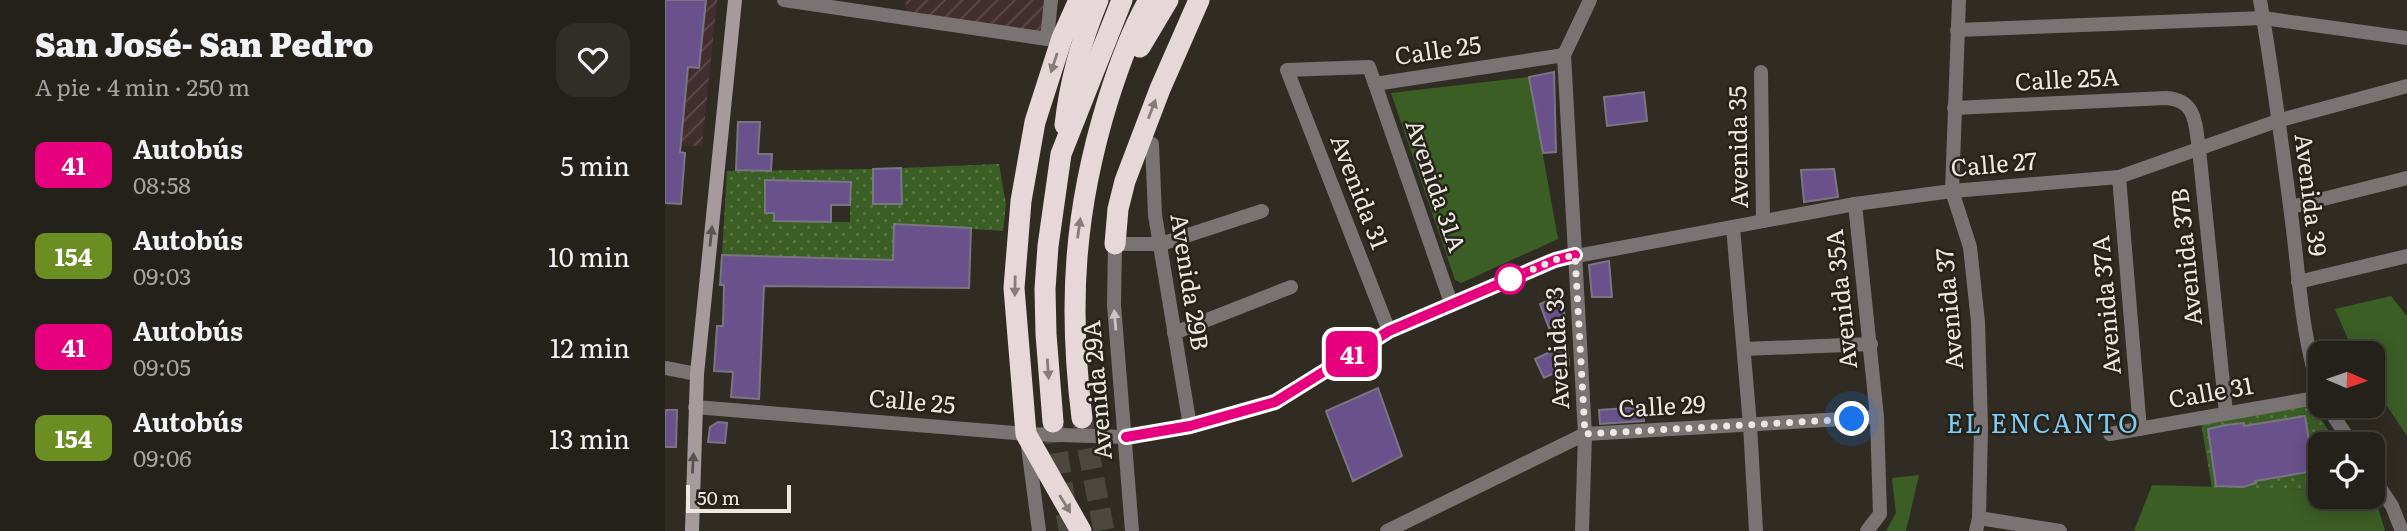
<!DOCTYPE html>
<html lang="es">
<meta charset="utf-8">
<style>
:root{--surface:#24211a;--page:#302e27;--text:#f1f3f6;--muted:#a3a3a2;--line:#413e39}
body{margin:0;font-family:Literata,serif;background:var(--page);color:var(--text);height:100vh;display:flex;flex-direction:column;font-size:26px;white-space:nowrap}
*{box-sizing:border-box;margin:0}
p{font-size:23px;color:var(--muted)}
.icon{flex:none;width:38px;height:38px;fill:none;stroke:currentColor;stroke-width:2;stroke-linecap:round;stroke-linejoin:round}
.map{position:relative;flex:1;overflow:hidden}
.sheet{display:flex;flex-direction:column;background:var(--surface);width:665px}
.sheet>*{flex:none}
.badge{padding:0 14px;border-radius:10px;font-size:24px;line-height:46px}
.needle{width:46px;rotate:92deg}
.tools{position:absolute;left:1643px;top:341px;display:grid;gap:14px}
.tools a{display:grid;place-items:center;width:77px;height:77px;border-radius:14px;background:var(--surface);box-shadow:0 4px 18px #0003,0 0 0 2px var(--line);font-size:35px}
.scale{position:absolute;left:21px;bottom:18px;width:105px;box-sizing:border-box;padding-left:7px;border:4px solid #ece9e3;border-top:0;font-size:19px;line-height:24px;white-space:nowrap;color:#ece9e3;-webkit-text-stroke:5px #262219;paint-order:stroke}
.you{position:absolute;width:35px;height:35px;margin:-18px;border:5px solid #fff;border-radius:50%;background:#1a73e8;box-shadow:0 0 0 10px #1a73e833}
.map>.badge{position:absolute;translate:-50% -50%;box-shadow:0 0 0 4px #fff}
.round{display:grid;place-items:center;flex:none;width:74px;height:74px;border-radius:21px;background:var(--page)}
.headline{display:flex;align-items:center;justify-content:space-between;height:119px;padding:0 35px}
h1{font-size:33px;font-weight:800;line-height:52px}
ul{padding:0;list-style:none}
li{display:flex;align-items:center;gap:21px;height:91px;padding:0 35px}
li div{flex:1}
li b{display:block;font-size:26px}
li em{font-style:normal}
li .badge{min-width:77px;font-weight:700;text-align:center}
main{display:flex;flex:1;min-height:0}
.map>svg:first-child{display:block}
.industrial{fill:url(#industrial-furrows)}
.park{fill:#3b5e25}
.garden{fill:url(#garden-dots);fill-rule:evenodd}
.building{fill:#69518c;stroke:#7a7681;stroke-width:2}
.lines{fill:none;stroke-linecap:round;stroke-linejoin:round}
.highway-tunnel{stroke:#4c4840;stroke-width:21;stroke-dasharray:21 10;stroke-linecap:butt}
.street{stroke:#797374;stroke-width:14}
.secondary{stroke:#a59b9d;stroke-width:14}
.highway{stroke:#e6d7d8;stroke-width:21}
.oneway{fill:#867c78}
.oneway2{fill:#59524e}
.oneway3{fill:#cac6c2}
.line-casing{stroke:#fff;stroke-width:16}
.line{stroke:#e6007e;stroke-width:10}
.walk{stroke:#ece9e3;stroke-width:7;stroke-dasharray:0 12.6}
.stop-dot{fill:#fff;stroke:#e6007e;stroke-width:3.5}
.labels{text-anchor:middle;stroke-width:5;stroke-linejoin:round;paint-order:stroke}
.street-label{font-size:24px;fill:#ece9e3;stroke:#262219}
.neighbourhood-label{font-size:26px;letter-spacing:2px;fill:#7cccf8;stroke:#262219}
</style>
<main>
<section class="sheet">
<div class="headline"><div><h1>San José- San Pedro</h1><p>A pie · 4 min · 250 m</p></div><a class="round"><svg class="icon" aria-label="heart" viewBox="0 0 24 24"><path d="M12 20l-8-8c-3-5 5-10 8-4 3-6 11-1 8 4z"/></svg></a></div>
<ul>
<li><span class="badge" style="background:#e6007e;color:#fff">41</span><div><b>Autobús</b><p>08:58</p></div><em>5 min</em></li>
<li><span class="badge" style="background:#6b8e23;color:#fff">154</span><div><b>Autobús</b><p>09:03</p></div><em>10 min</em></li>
<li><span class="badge" style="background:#e6007e;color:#fff">41</span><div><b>Autobús</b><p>09:05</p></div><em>12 min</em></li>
<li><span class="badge" style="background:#6b8e23;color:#fff">154</span><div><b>Autobús</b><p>09:06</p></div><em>13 min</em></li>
</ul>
</section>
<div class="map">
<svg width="1742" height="531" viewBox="0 0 1742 531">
<defs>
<pattern id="industrial-furrows" width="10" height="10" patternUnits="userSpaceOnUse" patternTransform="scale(1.75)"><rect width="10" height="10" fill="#422e2f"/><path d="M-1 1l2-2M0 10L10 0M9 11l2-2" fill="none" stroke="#5d4c4d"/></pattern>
<pattern id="garden-dots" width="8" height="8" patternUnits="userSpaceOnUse" patternTransform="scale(1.75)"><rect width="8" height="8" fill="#3b5e25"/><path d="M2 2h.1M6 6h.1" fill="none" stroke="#587544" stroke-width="1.8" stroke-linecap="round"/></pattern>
</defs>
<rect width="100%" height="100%" fill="#302c23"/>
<g class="industrial">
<polygon points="0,0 52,0 37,146 0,145"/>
<polygon points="241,0 379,0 376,33 240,14"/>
</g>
<g class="park">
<polygon points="864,77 893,239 796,283 790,280 726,93"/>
<polygon points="1726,296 1742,316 1742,436 1708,385 1708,354 1689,353 1670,309"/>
<polygon points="1254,475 1241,531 1221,531 1231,513 1227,478"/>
<polygon points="1487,485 1655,490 1656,497 1705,497 1714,511 1720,531 1469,531"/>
</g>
<g class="garden">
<path d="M334 164 341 204 338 231 230 224 228 260 57 255 62 171 208 169V204H236V168ZM109 180 185 182V222L109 221V213L100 212V189Z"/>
<polygon points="1647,405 1672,444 1656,444 1655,490 1547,488 1536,423"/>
</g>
<g class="building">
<polygon points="0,0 41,0 34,68 23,67 15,152 20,153 16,204 0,203"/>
<polygon points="889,72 891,152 878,153 864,77"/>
<polygon points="979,92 982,121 942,126 939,97"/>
<polygon points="73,122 95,122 93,154 107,154 106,171 71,170"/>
<polygon points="236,168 237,204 208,204 208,169"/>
<polygon points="1169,169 1173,197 1139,202 1136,170"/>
<polygon points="100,180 186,182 185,205 166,205 166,222 109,221 109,213 100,213"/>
<polygon points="229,224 306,228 304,288 99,286 94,399 66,397 68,372 49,371 52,326 58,326 59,285 55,285 57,255 228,260"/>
<polygon points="944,261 947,297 927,297 924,265"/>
<polygon points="897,294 900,320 884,328 875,304"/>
<polygon points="902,344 904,366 879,378 870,359"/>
<polygon points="713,388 737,456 688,481 661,411"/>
<polygon points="978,407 979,421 935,424 934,410"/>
<polygon points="0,410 12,410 11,447 0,447"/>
<polygon points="1640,416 1649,471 1590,481 1591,483 1578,487 1551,486 1543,429 1561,425 1579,423 1579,426"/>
<polygon points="53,422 62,423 60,443 43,442 45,427"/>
</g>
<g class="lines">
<g class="highway-tunnel">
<polyline points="417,418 439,531"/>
<polyline points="388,422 404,531"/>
</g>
<g class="street">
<polyline points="119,0 382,39 386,0"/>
<polyline points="1294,0 1287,191 1305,247 1313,322 1316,428 1314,518 1311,531"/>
<path d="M1595 0C1607 68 1616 137 1625 206 1634 269 1635 333 1656 395"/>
<polyline points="1292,30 1598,18 1742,38"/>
<polyline points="1096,72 1098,221"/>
<polyline points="710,84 786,303"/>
<path d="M1289 108 1501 98C1532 100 1530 124 1534 149L1561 413"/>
<polyline points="487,144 490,215 525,426"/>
<polyline points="1454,177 1475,429"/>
<polyline points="1190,204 1212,417 1215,514 1202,531"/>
<polyline points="1626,207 1742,178"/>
<polyline points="1068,227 1085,425 1091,531"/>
<polyline points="1633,282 1742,256"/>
<polyline points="724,331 622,70 704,67 710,84 899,55"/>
<polyline points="509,333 626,287"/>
<polyline points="1079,349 1206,344"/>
<polyline points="0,368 32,374"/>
<polyline points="1662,406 1687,444"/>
<polyline points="30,407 361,434 461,437 525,426 609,402 724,331 890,260 1190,204 1287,191 1454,177 1612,121 1742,86"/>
<polyline points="1445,434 1656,397"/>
<polyline points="363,446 374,531"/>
<polyline points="1708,477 1727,506 1737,531"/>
<polyline points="1314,518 1395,531"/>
<polyline points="467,531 449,305 450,244 496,244 597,211"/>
<polyline points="722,531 920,434 1212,417"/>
<polyline points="917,531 920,434 899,55 925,0"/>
</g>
<polyline class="secondary" points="27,531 32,374 70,0"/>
<g class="highway">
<polyline points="414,0 397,38 370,122 356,201 349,288 361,434 416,531"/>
<polyline points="475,47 503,0"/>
<path d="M400 125C405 80 416 41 433 0"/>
<polyline points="450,244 453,209 460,181 495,89 534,0"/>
<path d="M417 418C403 304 409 210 443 100 454 65 466 31 484 0"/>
<polyline points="388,422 381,334 380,289 383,246 396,154 457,0"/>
</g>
</g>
<defs><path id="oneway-solid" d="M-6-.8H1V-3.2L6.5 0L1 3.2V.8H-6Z" transform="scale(1.75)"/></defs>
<g class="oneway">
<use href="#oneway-solid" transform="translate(389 63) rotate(108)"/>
<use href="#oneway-solid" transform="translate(487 109) rotate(-69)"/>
<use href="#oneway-solid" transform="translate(414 228) rotate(-82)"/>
<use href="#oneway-solid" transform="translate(350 286) rotate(91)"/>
<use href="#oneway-solid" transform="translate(383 369) rotate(86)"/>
<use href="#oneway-solid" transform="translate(400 504) rotate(58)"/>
</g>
<g class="oneway2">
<use href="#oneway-solid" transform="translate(46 236) rotate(-84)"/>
<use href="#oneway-solid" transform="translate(28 463) rotate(-87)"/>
</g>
<use class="oneway3" href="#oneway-solid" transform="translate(450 320) rotate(-95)"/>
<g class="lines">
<g class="line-casing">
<polyline id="line" points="461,437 525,426 610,402 724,331 890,260 910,255"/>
</g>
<use href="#line" class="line"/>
<polyline class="walk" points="845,279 890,260 910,255 920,434 1187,419"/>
</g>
<circle class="stop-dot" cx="845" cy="279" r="14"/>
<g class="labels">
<g class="street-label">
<text transform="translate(773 51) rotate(-8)" y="8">Calle 25</text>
<text transform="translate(1402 80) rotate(-3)" y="8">Calle 25A</text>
<text transform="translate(1074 147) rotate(-91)" y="8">Avenida 35</text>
<text transform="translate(1329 165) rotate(-5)" y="8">Calle 27</text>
<text transform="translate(770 186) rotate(71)" y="8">Avenida 31A</text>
<text transform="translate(694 192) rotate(69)" y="8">Avenida 31</text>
<text transform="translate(1645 195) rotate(83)" y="8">Avenida 39</text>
<text transform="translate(1522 257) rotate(-96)" y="8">Avenida 37B</text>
<text transform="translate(524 282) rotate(81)" y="8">Avenida 29B</text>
<text transform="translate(1177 299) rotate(-96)" y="8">Avenida 35A</text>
<text transform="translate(1442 305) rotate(-95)" y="8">Avenida 37A</text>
<text transform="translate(1285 309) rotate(-95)" y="8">Avenida 37</text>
<text transform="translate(893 348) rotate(-93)" y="8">Avenida 33</text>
<text transform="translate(433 390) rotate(-95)" y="8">Avenida 29A</text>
<text transform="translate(1546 393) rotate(-10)" y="8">Calle 31</text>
<text transform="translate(247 402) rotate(5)" y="8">Calle 25</text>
<text transform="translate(997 407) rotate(-3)" y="8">Calle 29</text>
</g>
<g class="neighbourhood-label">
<text x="1378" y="433">EL ENCANTO</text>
</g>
</g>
</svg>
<div class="tools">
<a><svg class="needle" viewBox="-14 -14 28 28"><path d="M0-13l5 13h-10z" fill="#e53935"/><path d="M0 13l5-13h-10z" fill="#a3a3a2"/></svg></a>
<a><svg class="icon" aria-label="locate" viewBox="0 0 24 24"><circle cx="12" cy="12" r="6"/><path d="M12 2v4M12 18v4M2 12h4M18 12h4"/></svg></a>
</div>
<div class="scale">50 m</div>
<div class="you" style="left:1187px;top:419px"></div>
<b class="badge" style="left:687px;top:354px;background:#e6007e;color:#fff">41</b>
</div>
</main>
